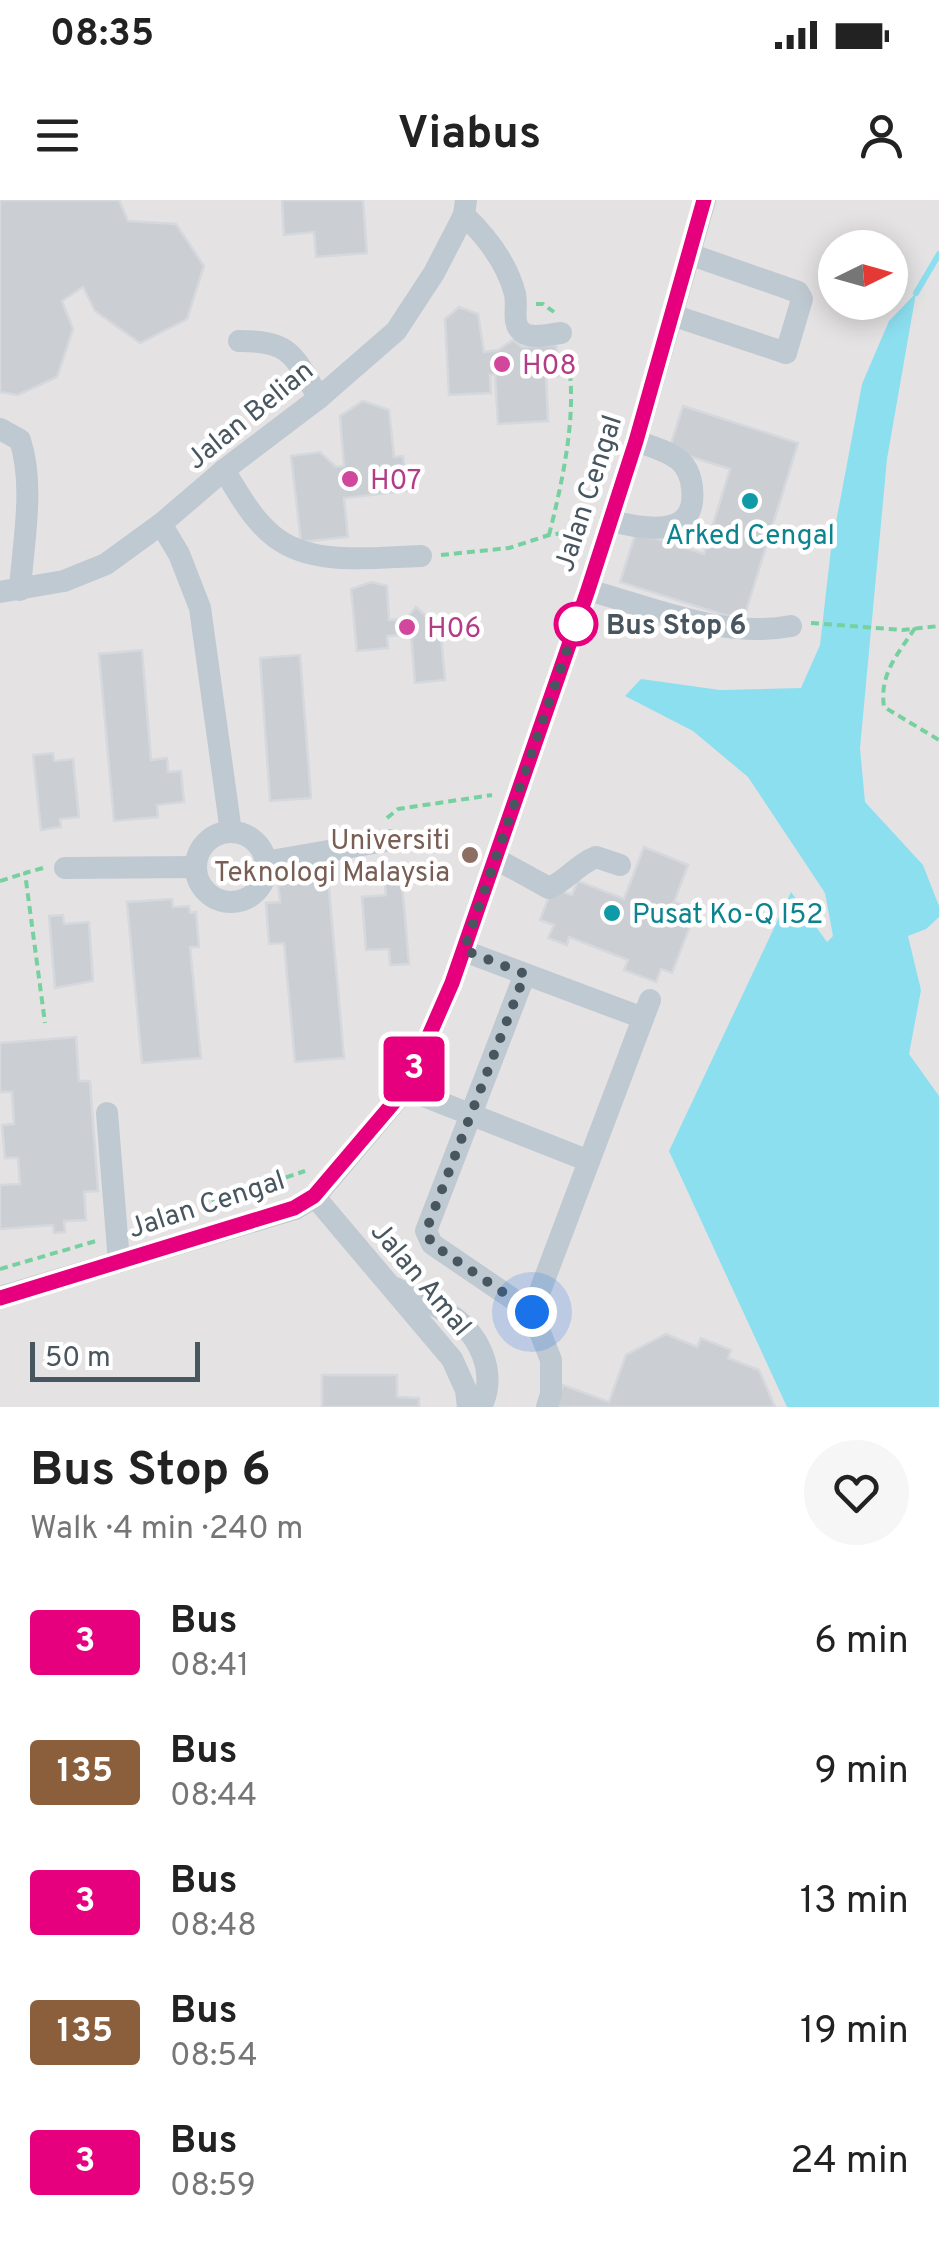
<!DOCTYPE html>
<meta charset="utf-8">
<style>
:root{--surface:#fff;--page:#f6f6f6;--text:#222;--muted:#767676}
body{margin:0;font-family:Overpass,sans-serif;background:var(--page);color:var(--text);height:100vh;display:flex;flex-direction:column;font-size:38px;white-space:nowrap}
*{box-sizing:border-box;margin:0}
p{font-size:32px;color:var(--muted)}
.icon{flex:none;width:55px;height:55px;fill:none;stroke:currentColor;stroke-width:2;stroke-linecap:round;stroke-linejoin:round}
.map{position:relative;height:1207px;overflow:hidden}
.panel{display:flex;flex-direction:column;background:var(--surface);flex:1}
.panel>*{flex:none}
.badge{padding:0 20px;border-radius:8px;font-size:35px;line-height:65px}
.needle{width:65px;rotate:85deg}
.buttons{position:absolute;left:818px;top:30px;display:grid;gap:20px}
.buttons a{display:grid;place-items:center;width:90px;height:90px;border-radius:50%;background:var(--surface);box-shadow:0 5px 25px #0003;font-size:50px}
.scale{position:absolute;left:30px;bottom:25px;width:170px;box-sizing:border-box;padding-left:10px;border:5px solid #485660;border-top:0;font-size:28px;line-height:35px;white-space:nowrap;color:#485660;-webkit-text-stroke:8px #fff;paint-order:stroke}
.you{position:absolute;width:50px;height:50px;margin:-25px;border:8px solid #fff;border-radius:50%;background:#1a73e8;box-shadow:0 0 0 15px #1a73e833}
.map>.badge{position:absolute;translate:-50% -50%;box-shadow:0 0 0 5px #fff}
.round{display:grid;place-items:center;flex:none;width:105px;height:105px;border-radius:52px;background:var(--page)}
.headline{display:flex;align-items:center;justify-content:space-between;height:170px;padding:0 30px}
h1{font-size:48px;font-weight:700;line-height:75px}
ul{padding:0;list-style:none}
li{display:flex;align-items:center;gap:30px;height:130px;padding:0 30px}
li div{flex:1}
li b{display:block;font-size:38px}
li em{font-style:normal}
li .badge{min-width:110px;font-weight:700;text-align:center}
.status{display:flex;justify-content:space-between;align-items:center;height:70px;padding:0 50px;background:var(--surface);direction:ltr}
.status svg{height:28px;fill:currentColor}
header{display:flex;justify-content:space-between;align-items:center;height:130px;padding:0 30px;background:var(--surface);font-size:45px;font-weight:700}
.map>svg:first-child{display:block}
.education{fill:#e5e2e3;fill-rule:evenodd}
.water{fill:#8cdfef}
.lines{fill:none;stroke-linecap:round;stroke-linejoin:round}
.stream{stroke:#8cdfef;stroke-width:6}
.building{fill:#cbcfd4;stroke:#d5d8dd;stroke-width:2.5}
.path{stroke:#76d0a0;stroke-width:4;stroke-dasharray:8 5;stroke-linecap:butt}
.minor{stroke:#bfc9d1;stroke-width:22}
.line-casing{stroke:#fff;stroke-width:22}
.line{stroke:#e6007e;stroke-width:15}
.walk{stroke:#485660;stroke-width:10;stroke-dasharray:0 18}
.hotel-dot{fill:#d1479c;stroke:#fff;stroke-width:4}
.culture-dot{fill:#0f9aa8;stroke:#fff;stroke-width:4}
.stop-dot{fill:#fff;stroke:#e6007e;stroke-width:5}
.education-dot{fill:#8d6e63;stroke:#fff;stroke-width:4}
.labels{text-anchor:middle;stroke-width:9;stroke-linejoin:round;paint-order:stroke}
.hotel-label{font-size:28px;fill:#b23c85;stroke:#fff;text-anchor:start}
.street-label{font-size:28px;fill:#485660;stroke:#fff}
.culture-label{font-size:28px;fill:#0d838f;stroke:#fff}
.stop-label{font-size:28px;font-weight:bold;fill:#485660;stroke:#fff;text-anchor:start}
.education-label{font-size:28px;fill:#785e54;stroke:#fff;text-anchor:end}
</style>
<div class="status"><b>08:35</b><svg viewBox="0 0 49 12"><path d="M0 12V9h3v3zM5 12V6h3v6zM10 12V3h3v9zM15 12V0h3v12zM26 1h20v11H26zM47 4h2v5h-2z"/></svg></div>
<header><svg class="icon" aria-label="menu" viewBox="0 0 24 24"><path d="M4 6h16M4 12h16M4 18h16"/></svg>Viabus<svg class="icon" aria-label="person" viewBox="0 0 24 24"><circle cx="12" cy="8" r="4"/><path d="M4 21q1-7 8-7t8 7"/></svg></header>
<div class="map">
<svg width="939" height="1207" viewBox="0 0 939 1207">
<rect width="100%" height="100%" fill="#f4f1f1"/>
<path class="education" d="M0 0H939V1207H0ZM835 48H890V102H835Z"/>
<polygon class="water" points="916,93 887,259 860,548 865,602 923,665 939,706 939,717 926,729 908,736 921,790 909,854 939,896 939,1207 787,1207 669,951 791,692 827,742 833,736 825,693 748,577 693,531 625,496 641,479 720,490 801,488 820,445 831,349 862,184 889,121"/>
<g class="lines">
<polyline class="stream" points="916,93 939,54"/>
</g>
<g class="building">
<polygon points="0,0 119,0 128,21 176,24 204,66 187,119 140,143 95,111 83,87 62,101 73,129 57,177 18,195 0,192"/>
<polygon points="282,0 363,0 367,53 316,57 314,32 284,35"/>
<polygon points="459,107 478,114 484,152 498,150 513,140 522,147 556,145 558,176 546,176 548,221 498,224 495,175 490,175 491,193 449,195 445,119"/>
<polygon points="363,201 389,210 394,257 403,256 407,291 344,298 348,337 301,342 291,256 320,252 336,267 344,266 340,216"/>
<polygon points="683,206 798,243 743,421 620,382 636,332 704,354 730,269 669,250"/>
<polygon points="371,382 387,386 389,420 406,419 416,407 428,418 459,415 461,434 441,436 445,480 415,483 411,434 387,436 388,448 357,451 351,389"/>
<polygon points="142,450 151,560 167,558 168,572 181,571 184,602 157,605 158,617 114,621 99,454"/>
<polygon points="300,455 311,598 270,601 260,458"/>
<polygon points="53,553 54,561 73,559 79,617 60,619 61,627 41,630 33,555"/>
<polygon points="644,647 688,665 674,702 685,706 679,722 690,726 672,773 661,769 656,782 624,770 628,760 569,737 567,745 548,738 554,725 540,720 552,688 572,695 578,681 624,699"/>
<polygon points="328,677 344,858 295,862 284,743 269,744 266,703 280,702 278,682"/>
<polygon points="402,683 409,764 390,765 389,749 366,750 362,697 386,695 385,684"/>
<polygon points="172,699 173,707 189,706 190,713 196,712 199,747 190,747 201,858 142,863 127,702"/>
<polygon points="63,715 64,724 89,722 93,781 55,788 49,716"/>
<polygon points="76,837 79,881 90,881 98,991 84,992 86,1020 64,1021 65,1032 54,1033 53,1025 0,1029 0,985 20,984 18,958 5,958 2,925 14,924 12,892 0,892 0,843"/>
<polygon points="666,1134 697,1147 701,1138 731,1150 728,1158 759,1170 775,1207 554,1207 563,1185 609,1202 626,1155"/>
<polygon points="322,1175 397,1175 397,1197 419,1198 419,1207 322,1207"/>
</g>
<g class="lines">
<g class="path">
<polyline points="536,104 543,104 554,112"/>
<path d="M549 335C562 284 580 204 566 153"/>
<polyline points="441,355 509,348 549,335 584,330"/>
<polyline points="811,423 902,430 939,426"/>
<path d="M915 428C898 454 879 474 884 507L939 540"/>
<polyline points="387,618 398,609 492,595"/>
<polyline points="43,668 25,673 45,823"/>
<polyline points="0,681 25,673"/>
<polyline points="138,1027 305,971"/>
<polyline points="0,1069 96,1041"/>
</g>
<g class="minor">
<path d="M464 15C487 37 507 63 515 94 518 107 511 123 522 132 532 140 549 134 561 133"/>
<polyline points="672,115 786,153 802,99 798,92 689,54"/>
<path d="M239 141C292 141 293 155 319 198"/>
<path d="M0 229 20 240C35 287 23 342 20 390"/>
<path d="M224 270C239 294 253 321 276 338 315 367 375 357 421 356"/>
<path d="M610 321C642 328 698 341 692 288 691 277 687 267 679 260 666 250 650 246 636 241"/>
<polyline points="161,324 179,354 200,408 231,632"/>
<path d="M588 390C653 408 724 439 791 426"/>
<polyline points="0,392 64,381 106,364 161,324 224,270 319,198 396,131 434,73 464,15 466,0"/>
<circle cx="231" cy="667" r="35"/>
<path d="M496 659 549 688C568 680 576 665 596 657L620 665"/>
<polyline points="265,662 391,640"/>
<polyline points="65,668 196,667"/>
<polyline points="464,751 643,818"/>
<polyline points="525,774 426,1031 432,1044 532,1112 551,1160 551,1194 547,1207"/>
<polyline points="406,889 589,961"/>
<polyline points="107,913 119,1062"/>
<polyline points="315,997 452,1159 466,1190 468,1207"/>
<path d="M395 1088C412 1096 431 1102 446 1112 479 1132 498 1172 481 1207"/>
<polyline points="0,1097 295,1009 315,997 406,889 452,783 588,390 636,241 705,0"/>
<polyline points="532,1112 650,800"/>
</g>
</g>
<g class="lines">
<g class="line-casing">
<polyline id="line" points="0,1098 294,1008 314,996 406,888 452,783 588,390 636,241 704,0"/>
</g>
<use href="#line" class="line"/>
<polyline class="walk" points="532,1112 432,1044 426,1031 525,774 464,750 576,424"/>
</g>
<g class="hotel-dot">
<circle cx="502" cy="164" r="10"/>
<circle cx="350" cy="279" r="10"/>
<circle cx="407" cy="427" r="10"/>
</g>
<g class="culture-dot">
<circle cx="750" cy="301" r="10"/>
<circle cx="612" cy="713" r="10"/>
</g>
<circle class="stop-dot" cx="576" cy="424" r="20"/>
<circle class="education-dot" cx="470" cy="655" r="10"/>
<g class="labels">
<g class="hotel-label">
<text x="522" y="174">H08</text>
<text x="370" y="289">H07</text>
<text x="427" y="437">H06</text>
</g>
<g class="street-label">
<text transform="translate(249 214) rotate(-39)" y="10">Jalan Belian</text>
<text transform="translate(587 293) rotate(-72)" y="10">Jalan Cengal</text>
<text transform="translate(206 1003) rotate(-18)" y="10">Jalan Cengal</text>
<text transform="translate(422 1078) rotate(50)" y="10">Jalan Amal</text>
</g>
<g class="culture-label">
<text x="750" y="344">Arked Cengal</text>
<text x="632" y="723" text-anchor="start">Pusat Ko-Q I52</text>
</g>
<g class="stop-label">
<text x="606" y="434">Bus Stop 6</text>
</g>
<g class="education-label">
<text x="450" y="649">Universiti<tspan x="450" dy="32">Teknologi Malaysia</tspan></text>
</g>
</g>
</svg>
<div class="buttons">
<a><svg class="needle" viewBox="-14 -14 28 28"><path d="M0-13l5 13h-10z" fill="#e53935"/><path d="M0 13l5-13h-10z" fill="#767676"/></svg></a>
</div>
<div class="scale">50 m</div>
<div class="you" style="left:532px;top:1112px"></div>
<b class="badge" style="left:414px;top:869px;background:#e6007e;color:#fff">3</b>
</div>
<section class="panel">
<div class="headline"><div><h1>Bus Stop 6</h1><p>Walk · 4 min · 240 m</p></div><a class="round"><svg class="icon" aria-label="heart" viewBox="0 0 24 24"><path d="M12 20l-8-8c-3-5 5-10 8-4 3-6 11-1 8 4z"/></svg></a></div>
<ul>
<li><span class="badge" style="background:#e6007e;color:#fff">3</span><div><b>Bus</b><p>08:41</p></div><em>6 min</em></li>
<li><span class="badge" style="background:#8b5e3c;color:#fff">135</span><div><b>Bus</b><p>08:44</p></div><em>9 min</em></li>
<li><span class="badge" style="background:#e6007e;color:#fff">3</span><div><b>Bus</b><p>08:48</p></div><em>13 min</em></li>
<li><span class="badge" style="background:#8b5e3c;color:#fff">135</span><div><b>Bus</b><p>08:54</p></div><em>19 min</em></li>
<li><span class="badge" style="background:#e6007e;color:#fff">3</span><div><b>Bus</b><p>08:59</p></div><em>24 min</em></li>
</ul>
</section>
